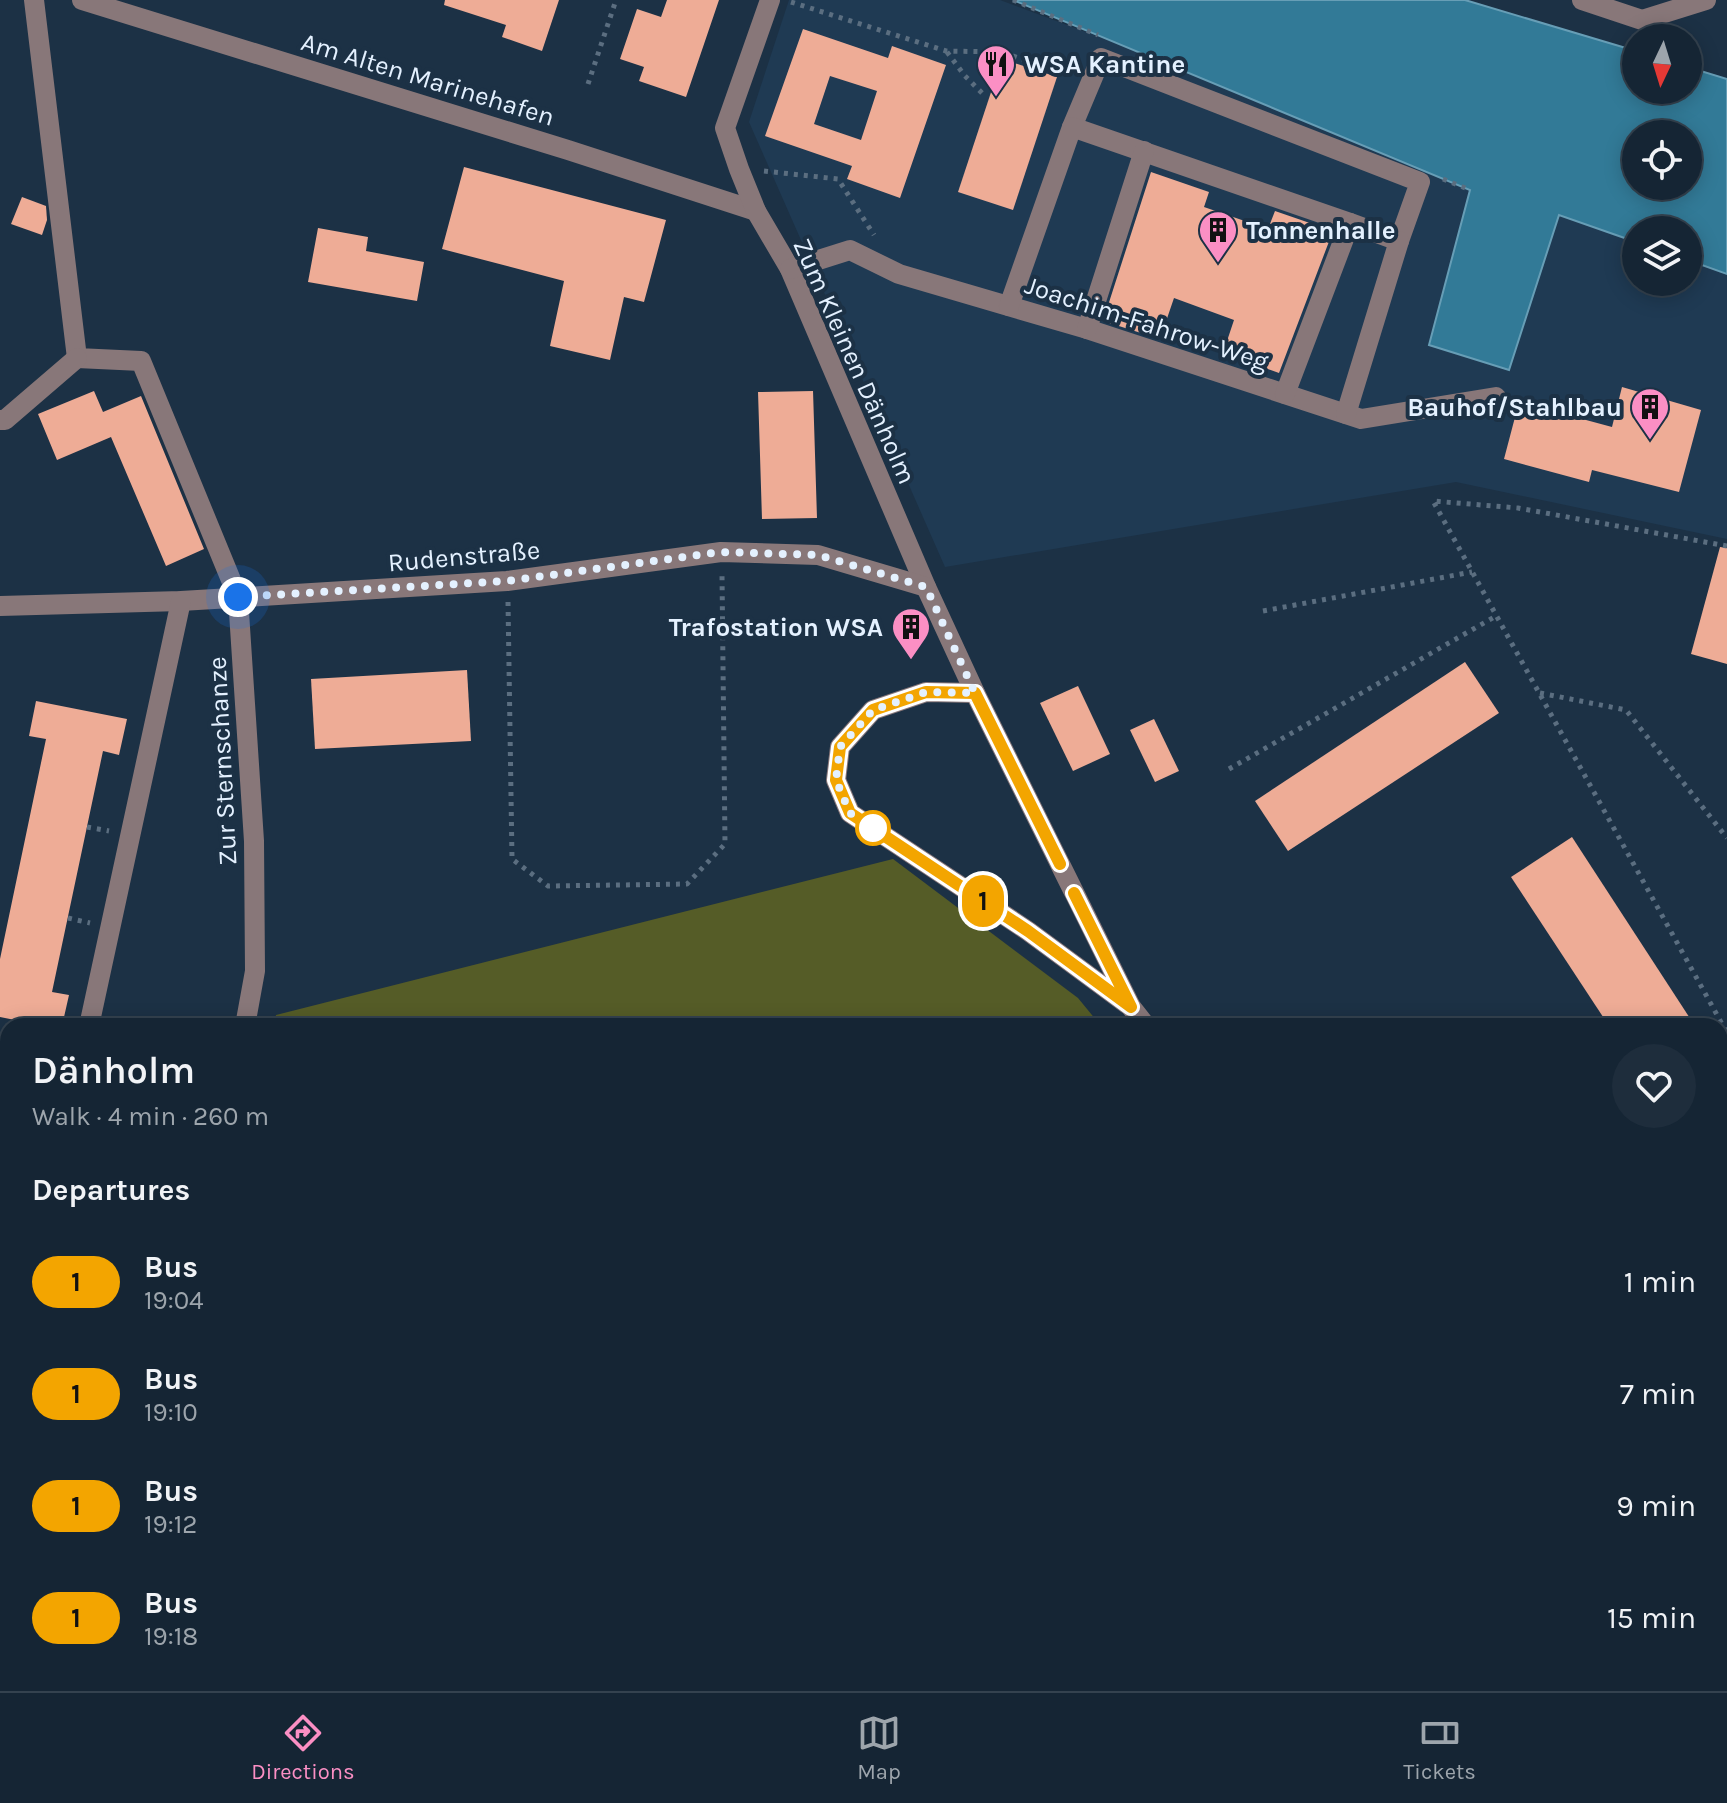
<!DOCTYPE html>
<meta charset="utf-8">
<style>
:root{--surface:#152534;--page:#1e2d3c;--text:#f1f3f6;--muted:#9da5ac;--line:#34424f;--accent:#fb8fc4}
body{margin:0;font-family:Karla,sans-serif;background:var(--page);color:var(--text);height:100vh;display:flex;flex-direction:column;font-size:30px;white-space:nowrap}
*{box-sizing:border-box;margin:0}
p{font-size:26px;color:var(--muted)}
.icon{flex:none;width:44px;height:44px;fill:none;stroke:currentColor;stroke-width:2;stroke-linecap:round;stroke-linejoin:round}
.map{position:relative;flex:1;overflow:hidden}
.sheet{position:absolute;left:0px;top:1018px;width:1728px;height:674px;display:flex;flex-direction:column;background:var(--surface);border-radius:24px 24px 0 0;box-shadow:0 4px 20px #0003,0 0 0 2px var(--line)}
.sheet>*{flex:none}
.badge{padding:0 16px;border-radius:26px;font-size:28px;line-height:52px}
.needle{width:52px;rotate:184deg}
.fabs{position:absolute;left:1622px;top:24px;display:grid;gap:16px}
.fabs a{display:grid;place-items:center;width:80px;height:80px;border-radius:50%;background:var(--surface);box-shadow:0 4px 20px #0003,0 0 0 2px var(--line);font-size:40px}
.you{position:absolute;width:40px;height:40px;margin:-20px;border:6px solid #fff;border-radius:50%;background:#1a73e8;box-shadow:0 0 0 12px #1a73e833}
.map>.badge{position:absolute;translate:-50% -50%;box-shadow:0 0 0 4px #fff}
h2{padding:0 32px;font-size:30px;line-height:72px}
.round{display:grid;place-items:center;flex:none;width:84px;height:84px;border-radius:42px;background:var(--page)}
.head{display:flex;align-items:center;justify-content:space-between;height:136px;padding:0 32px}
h1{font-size:38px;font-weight:600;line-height:60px}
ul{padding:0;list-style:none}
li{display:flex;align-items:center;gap:24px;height:112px;padding:0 32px}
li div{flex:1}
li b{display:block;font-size:30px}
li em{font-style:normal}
li .badge{min-width:88px;font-weight:700;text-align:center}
.tab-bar{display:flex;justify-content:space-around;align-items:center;height:112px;border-top:2px solid var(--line);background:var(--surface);font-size:22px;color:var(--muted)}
.tab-bar a{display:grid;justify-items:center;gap:4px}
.tab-bar .on{color:var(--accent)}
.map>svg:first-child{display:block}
.built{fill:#1f3a53}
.green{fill:#555c27}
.water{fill:#327a97;stroke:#679eb6;stroke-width:2;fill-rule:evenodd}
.building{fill:#eeac96;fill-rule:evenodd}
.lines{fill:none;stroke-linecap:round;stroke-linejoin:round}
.path{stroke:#5b6e80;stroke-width:5;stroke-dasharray:4 6;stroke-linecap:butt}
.minor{stroke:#887779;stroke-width:20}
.major{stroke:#e1bfc2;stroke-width:20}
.rail-casing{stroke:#798a9b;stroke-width:9}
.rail{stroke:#1c3145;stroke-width:6;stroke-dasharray:18;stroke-linecap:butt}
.line-casing{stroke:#fff;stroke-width:18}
.line{stroke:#f3a500;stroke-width:12}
.walk{stroke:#e4f1ff;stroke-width:8;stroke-dasharray:0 14.4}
.stop-dot{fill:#fff;stroke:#f3a500;stroke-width:4}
.labels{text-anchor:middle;stroke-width:8;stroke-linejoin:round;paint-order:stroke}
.poi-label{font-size:26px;font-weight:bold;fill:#e4f1ff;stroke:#1c3145;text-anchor:start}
.street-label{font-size:26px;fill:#e4f1ff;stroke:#1c3145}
</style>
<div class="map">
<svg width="1727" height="1691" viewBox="0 0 1727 1691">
<rect width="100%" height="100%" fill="#1c3145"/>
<polygon class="built" points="789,0 1000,0 1636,237 1636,282 1688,282 1688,257 1727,271 1727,539 1456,482 945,567 749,122"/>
<g class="green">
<polygon points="893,859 1078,998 1101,1026 274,1026 276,1015"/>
<polygon points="0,1052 8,1053 8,1570 0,1614"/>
<polygon points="273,1684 819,1684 804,1691 272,1691"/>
<polygon points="977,1684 1542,1684 1534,1691 980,1691"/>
</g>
<path class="water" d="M1013 0H1465L1636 51V90H1688V67L1727 79V274L1688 260V230H1636V242L1559 215 1509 370 1429 345 1470 190ZM1636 134H1688V186H1636Z"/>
<g class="building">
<polygon points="445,0 559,0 542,51 502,37 506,25 444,5"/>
<polygon points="667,0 719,0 686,97 639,81 644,67 620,59 637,9 661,17"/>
<path d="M803 29 888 58 892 46 946 65 900 198 847 179 852 166 765 136ZM830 76 877 91 861 140 814 124Z"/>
<polygon points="1002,59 1057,77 1013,210 958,192"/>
<polygon points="464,167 666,220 644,302 624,297 610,360 550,346 564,281 442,249"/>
<polygon points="1151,172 1209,192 1204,207 1268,229 1275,211 1333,231 1279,373 1223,353 1234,320 1174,298 1160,339 1103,321"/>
<polygon points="22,197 46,206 47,220 42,235 11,224"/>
<polygon points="318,228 368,237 366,251 424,262 417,301 308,282"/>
<polygon points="1622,387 1701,410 1679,492 1592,470 1589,482 1504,459 1519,402 1612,427"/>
<polygon points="94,391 103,412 141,396 204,549 166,566 111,437 57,460 38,414"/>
<polygon points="813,391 817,518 762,519 758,392"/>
<polygon points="1720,547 1727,548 1727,664 1691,654"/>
<polygon points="1465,662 1499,713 1288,851 1255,801"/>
<polygon points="467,670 471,741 315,749 311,679"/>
<polygon points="1078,686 1110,754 1073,771 1040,703"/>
<polygon points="36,701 127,719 119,755 103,751 52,992 69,995 62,1026 45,1026 0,1017 0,959 46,739 29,736"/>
<polygon points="1154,719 1179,771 1155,782 1130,730"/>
<polygon points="1572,837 1695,1026 1609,1026 1511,877"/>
</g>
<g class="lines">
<g class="path">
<polyline points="1013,0 1098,35"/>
<polyline points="791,2 946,51 1001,52 1069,75"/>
<polyline points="947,52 965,76 986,97"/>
<polyline points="588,84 616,0"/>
<polyline points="764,171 838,179 874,235"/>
<polyline points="1443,179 1470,190"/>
<polyline points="1727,546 1518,508 1433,501 1727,1033"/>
<polyline points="508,602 512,859 548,886 687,884 725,844 722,575"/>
<polyline points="1263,611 1472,572"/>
<polyline points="1540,693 1626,710 1727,838"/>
<polyline points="1229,769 1496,616"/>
<polyline points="87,827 109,831"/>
<polyline points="68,918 90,923"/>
<polyline points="1720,1078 1727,1070"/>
<polyline points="0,1202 8,1204"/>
<polyline points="1720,1586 1727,1580"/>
<polyline points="1720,1659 1727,1653"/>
<polyline points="981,1684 984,1691"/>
<polyline points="1359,1684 1371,1691"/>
<polyline points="956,1691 970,1684"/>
<polyline points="1683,1691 1691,1684"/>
</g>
<g class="minor">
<polyline points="34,0 77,358 141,361 238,597 254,841 255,971 245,1026"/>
<polyline points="82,0 568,150 756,211"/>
<polyline points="770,0 725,128 739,169 756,211 790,269 926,587 975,693 1131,1007 1146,1026"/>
<polyline points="1582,0 1642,20 1706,0"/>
<polyline points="1072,127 1101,58 1420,182 1399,241 1350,223"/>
<polyline points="790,269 850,250 899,274 1087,329 1361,419 1496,397"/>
<polyline points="1009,306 1072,127 1350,223 1285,394"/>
<polyline points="1087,329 1144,151"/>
<polyline points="1346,414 1399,241"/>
<polyline points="0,420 5,420 77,358"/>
<polyline points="0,606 181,601 507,581 721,552 818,555 926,587"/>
<polyline points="975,693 926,692 873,710 840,747 836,780 850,813 1028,931 1127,1004"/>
<polyline points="89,1026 181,601"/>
<polyline points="0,1052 8,1053"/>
<polyline points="1720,1485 1727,1479"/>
<polyline points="112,1691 113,1684"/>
</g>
<g class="major">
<polyline points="1720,1618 1727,1613"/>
<polyline points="1630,1691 1638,1684"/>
</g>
<g class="rail-casing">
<g id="rail">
<polyline points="1720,1563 1727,1558"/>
<polyline points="1562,1691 1571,1684"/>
</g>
</g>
<use href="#rail" class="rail"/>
</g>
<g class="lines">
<g class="line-casing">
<polyline id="line" points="1060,864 975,693 926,692 873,710 840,747 836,780 850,813 1028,931 1131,1007 1074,893"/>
</g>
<use href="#line" class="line"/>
<polyline class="walk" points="238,597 507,581 721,552 818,555 926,587 975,693 926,692 873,710 840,747 836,780 850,813 873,828"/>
</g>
<defs>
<g id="restaurant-pin" transform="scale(2)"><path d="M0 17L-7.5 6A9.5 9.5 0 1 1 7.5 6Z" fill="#fb8fc4" stroke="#1c3145"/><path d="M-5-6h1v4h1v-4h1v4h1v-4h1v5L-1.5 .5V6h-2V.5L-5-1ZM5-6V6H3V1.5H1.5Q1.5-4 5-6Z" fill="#111"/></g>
<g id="building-pin" transform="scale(2)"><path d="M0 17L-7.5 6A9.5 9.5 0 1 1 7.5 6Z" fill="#fb8fc4" stroke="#1c3145"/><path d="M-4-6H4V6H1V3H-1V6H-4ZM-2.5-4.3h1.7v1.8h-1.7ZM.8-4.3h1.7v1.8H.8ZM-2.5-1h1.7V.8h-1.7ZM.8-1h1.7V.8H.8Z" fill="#111"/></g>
</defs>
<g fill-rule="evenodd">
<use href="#restaurant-pin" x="996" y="64"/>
<use href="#building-pin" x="1218" y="230"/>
<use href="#building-pin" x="1650" y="407"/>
<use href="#building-pin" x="911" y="627"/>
</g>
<circle class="stop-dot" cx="873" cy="828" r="16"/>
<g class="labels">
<g class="poi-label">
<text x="1024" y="73">WSA Kantine</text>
<text x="1246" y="239">Tonnenhalle</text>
<text x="1622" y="416" text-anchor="end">Bauhof/Stahlbau</text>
<text x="883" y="636" text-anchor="end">Trafostation WSA</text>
</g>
<g class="street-label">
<text transform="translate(428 79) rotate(17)" y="9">Am Alten Marinehafen</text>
<text transform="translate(1147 323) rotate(18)" y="9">Joachim-Fahrow-Weg</text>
<text transform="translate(855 361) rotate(66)" y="9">Zum Kleinen Dänholm</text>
<text transform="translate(464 556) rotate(-5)" y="9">Rudenstraße</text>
<text transform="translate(222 761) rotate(-93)" y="9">Zur Sternschanze</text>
</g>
</g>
</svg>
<div class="fabs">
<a><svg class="needle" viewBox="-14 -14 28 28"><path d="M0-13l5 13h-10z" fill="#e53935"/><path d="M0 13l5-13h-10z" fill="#9da5ac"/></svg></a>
<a><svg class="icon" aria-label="locate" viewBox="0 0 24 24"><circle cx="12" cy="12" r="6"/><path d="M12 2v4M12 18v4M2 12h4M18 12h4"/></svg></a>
<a><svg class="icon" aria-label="layers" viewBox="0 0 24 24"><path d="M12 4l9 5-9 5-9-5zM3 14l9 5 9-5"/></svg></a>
</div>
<div class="you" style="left:238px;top:597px"></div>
<b class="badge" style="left:983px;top:901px;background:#f3a500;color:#111">1</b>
<section class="sheet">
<div class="head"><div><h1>Dänholm</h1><p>Walk · 4 min · 260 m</p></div><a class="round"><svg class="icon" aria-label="heart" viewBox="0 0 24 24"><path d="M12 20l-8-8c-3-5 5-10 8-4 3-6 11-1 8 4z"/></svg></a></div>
<h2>Departures</h2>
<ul>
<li><span class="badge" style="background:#f3a500;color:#111">1</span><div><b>Bus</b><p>19:04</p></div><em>1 min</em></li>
<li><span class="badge" style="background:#f3a500;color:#111">1</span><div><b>Bus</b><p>19:10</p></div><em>7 min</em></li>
<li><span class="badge" style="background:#f3a500;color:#111">1</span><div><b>Bus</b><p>19:12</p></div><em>9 min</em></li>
<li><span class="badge" style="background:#f3a500;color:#111">1</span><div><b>Bus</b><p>19:18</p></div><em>15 min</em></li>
</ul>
</section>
</div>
<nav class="tab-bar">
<a class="on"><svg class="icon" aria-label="directions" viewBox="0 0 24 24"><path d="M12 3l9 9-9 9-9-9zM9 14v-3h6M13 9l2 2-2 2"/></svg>Directions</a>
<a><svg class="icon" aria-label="map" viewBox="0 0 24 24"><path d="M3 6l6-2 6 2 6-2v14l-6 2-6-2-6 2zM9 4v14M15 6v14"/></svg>Map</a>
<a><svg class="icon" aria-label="tickets" viewBox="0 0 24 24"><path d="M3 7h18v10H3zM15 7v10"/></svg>Tickets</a>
</nav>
